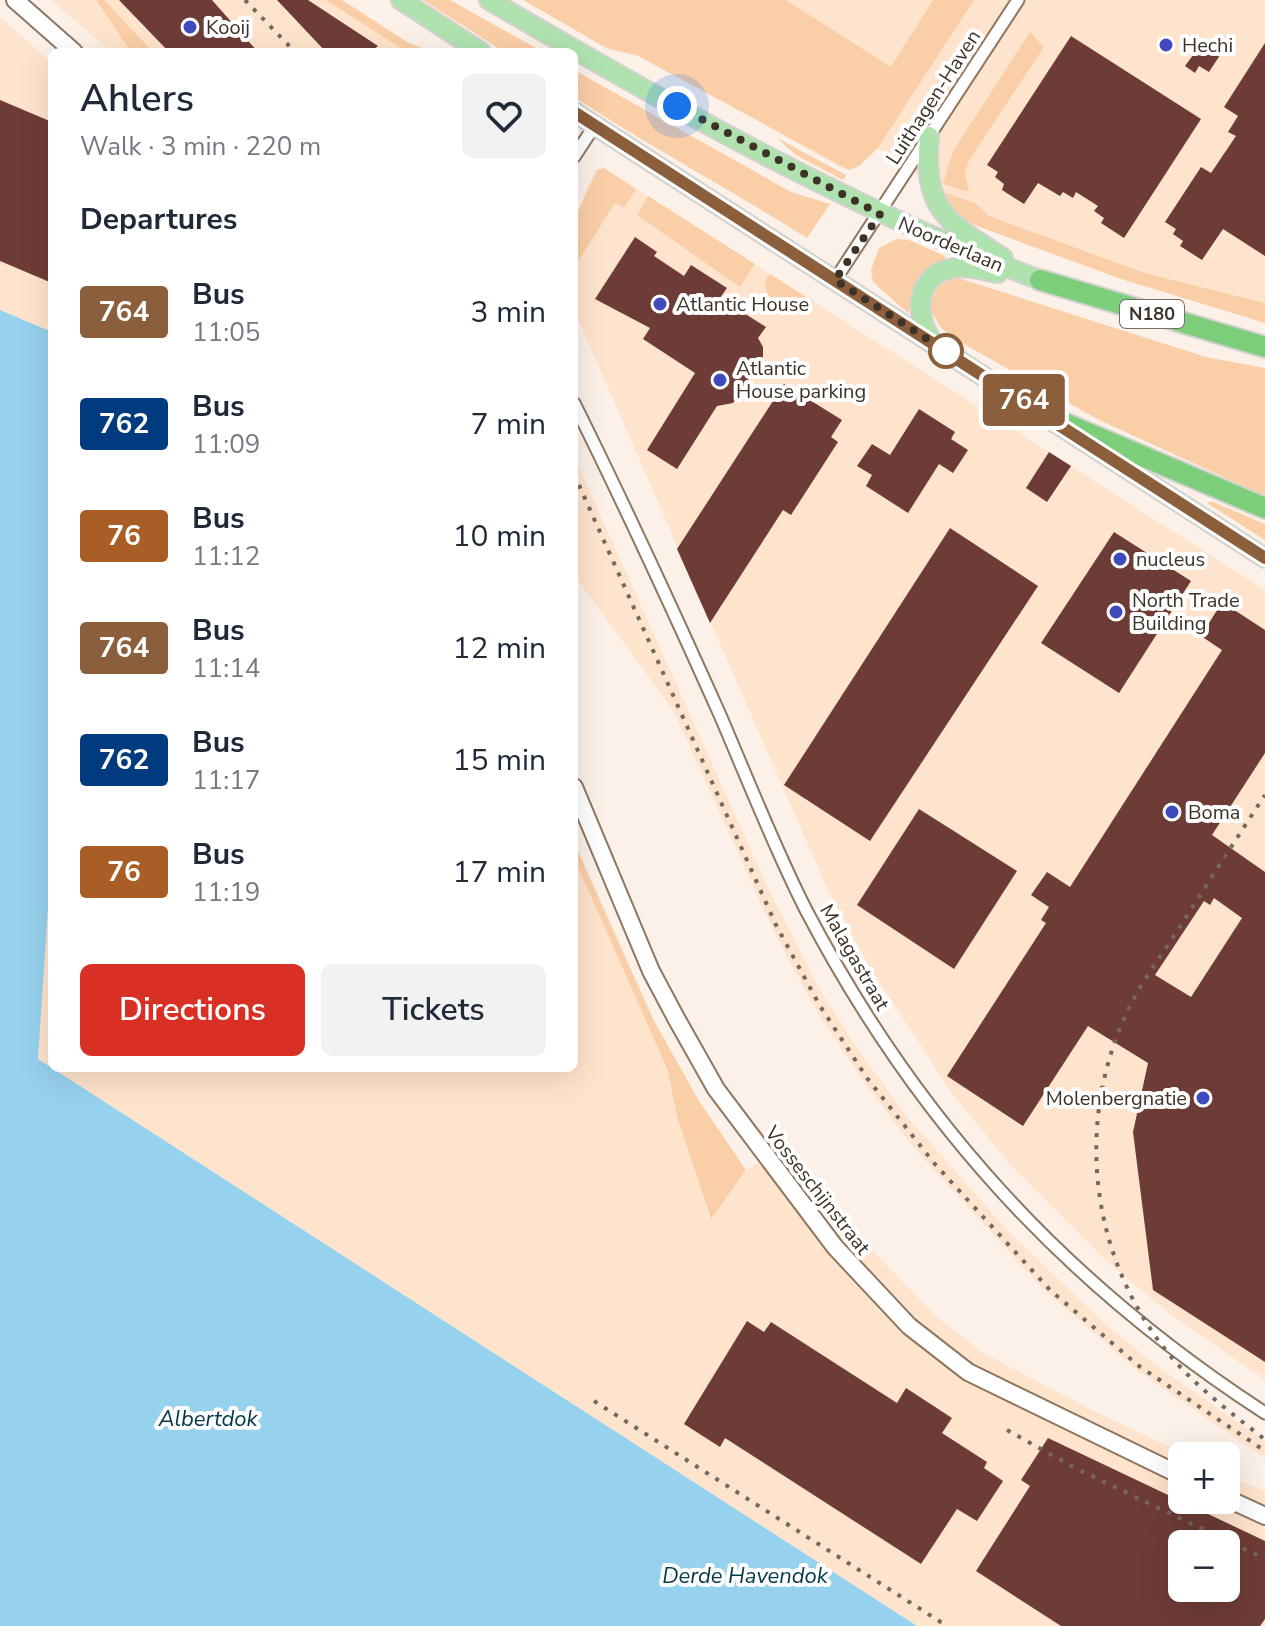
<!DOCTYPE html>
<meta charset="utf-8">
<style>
:root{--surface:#fff;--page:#f2f2f3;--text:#1f2937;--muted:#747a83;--accent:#d93025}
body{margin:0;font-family:"Nunito Sans",sans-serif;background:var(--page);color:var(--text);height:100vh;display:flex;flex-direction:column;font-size:30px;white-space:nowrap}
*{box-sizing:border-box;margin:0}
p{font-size:26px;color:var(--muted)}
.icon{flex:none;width:44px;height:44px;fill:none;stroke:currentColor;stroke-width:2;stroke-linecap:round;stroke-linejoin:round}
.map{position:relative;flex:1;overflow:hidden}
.panel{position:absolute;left:48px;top:48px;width:530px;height:1024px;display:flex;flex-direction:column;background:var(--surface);border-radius:12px;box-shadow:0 8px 32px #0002}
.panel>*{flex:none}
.badge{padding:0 16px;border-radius:6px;font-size:28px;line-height:52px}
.tools{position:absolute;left:1168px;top:1442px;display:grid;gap:16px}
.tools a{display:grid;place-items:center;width:72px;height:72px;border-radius:12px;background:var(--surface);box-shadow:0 8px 32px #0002;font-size:40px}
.you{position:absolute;width:40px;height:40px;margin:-20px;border:6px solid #fff;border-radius:50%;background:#1a73e8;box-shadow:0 0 0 12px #1a73e833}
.map>.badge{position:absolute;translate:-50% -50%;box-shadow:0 0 0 4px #fff}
h2{padding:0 32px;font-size:30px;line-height:72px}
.round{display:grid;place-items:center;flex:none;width:84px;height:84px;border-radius:12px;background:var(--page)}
.headline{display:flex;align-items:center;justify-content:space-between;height:136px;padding:0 32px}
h1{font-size:38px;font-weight:600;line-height:60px}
.primary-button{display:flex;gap:16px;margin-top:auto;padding:16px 32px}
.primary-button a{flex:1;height:92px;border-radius:12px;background:var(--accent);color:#fff;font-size:32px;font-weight:600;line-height:92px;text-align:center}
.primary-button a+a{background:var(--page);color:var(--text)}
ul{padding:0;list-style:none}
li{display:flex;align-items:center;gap:24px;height:112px;padding:0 32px}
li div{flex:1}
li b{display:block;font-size:30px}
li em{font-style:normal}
li .badge{min-width:88px;font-weight:700;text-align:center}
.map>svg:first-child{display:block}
.built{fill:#ffe4cd;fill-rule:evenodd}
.green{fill:#facfa7}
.water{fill:#96d1ed}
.building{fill:#6e3c36;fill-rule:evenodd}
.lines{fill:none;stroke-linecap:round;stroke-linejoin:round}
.street-casing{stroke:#8e7761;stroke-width:15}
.secondary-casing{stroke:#8e7761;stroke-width:20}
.primary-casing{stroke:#d4d2d0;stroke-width:22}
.highway-casing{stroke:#d4d2d0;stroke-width:24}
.street{stroke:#fff;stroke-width:11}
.secondary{stroke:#fff;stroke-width:16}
.primary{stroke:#b0e2af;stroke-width:18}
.highway{stroke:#7cce7a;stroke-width:20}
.rail{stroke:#73695f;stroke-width:4;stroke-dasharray:4 8;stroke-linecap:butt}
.line-casing{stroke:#fff;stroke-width:18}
.line{stroke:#8b5e3c;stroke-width:12}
.walk{stroke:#3c3228;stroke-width:8;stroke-dasharray:0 14.4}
.poi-dot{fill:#404abe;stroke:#fff;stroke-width:3}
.stop-dot{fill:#fff;stroke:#8b5e3c;stroke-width:4}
.labels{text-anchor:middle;stroke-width:8;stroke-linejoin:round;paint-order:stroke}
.shield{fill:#fff;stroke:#767068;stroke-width:2}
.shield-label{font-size:18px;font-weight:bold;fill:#3c3228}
.poi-label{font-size:20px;fill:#3c3228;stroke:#fff;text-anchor:start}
.street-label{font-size:20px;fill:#3c3228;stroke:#fff}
.water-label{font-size:22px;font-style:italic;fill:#02384b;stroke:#fff}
</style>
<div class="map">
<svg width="1265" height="1626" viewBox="0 0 1265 1626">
<rect width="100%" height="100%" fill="#fcf1e8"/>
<g class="built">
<polygon points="51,0 342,0 407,42 430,52 111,52"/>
<polygon points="543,0 1265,0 1265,303 1145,273 989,216 975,203 943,192 878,148 859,166 843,169"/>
<polygon points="0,17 52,63 52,332 0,310"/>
<polygon points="604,168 1265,590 1265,1380 1170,1314 1103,1258 1012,1167 953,1095 872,971 830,895 574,310 574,221 588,185 597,170"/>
<polygon points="574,456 767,886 819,988 857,1048 905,1114 1008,1231 1111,1329 1157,1366 1265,1441 1265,1458 1138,1371 1044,1290 914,1148 867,1086 821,1019 774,932 673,710 574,575"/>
<polygon points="52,848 52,1068 38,1059"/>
<path d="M574 858 668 1071 677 1117 710 1218 746 1170 785 1143 878 1256 939 1319 982 1352 1098 1413 1189 1456H1182V1500H1226V1474L1265 1492V1626H917L52 1068H574ZM1182 1544H1226V1588H1182Z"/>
</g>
<g class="green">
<polygon points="96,0 104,0 153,52 129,49"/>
<polygon points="326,0 342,0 407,42 429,51 407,52"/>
<polygon points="423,0 450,0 543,52 504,52"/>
<polygon points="523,0 786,0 891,67 933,0 974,0 878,148 859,166 849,170 638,56 606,48"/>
<polygon points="1030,32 1044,47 968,162 965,174 969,192 943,184 953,151"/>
<path d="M574 70 791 192 830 204 807 238C730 189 650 147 574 97Z"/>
<polygon points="777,138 846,175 843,180 796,155"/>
<polygon points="604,168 636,189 624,208 615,203 574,268 574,221 597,170"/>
<polygon points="943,192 975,203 989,216 1145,273 1265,303 1265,323 1121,279 966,222 952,210"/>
<polygon points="648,196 755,264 740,287 637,215"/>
<polygon points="897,239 909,240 945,256 945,261 938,265 908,313 873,282 871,270 879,248"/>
<polygon points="770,274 814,302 791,314 768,299 765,281"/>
<polygon points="955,277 1206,357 1265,368 1265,496 1099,420 955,339 941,328 929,308 937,287"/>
<polygon points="1211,501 1265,524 1265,540 1207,503"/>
<polygon points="574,842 653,1019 699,1101 746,1170 711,1219 677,1117 668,1071 574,858"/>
</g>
<polygon class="water" points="0,310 52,332 52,848 38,1059 917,1626 0,1626"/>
<g class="building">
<polygon points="119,0 212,0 258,52 169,52"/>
<polygon points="277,0 308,0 378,46 371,52 326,52"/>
<polygon points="1071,36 1201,119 1124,238 1101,223 1104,218 1094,211 1098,206 1076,192 1073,198 1063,192 1060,196 1038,183 1024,204 1002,190 1004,184 995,177 998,172 987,165"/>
<polygon points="1204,40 1222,52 1209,72 1199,66 1195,73 1185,66"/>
<polygon points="1265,43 1265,256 1223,229 1202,260 1180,246 1183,241 1173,234 1176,229 1165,222 1201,167 1211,173 1236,136 1228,132 1238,116 1224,107"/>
<polygon points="0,100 52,122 52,283 0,261"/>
<polygon points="635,237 657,252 654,256 684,276 691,265 727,288 720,298 766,327 758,338 763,347 763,357 733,403 717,406 677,469 647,450 695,373 643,339 650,328 595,299"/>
<polygon points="784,384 842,420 831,437 838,442 791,515 783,510 710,623 677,549"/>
<polygon points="919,409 955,432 951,439 968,450 953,473 939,464 908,513 866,486 872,475 857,466 872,444 890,455"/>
<polygon points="1049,452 1071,466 1047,502 1026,488"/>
<polygon points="950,528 1038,586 870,841 784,785"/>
<polygon points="1114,532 1191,581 1119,693 1041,643"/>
<path d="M1222 602 1265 630V753L1212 835 1265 872V1362L1153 1290 1133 1132 1148 1063 1088 1026 1023 1126 947 1076 1046 923 1041 920 1049 907 1031 895 1047 872 1070 887 1222 650 1201 636ZM1214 898 1242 918 1191 997 1155 975 1204 901 1210 905Z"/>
<polygon points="919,809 1017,871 954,969 857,905"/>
<polygon points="747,1321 764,1332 771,1322 897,1403 906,1388 952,1418 942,1433 987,1462 984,1468 1003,1481 977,1521 957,1509 921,1564 725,1438 720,1447 684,1424"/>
<path d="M1048 1438 1265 1541V1619L1260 1626H1061L976 1571 1030 1486 1021 1480ZM1182 1544H1226V1588H1182Z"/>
</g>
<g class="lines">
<g class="street-casing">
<g id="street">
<polyline points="574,157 595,125"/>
<polyline points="835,280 1018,0"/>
<path d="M574 403C625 506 673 610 720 715 748 780 774 847 806 910 917 1122 1065 1283 1265 1413"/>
</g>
</g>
<g class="secondary-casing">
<g id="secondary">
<polyline points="15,0 74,52"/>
<polyline points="574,787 651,971 676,1018 716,1089 835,1247 909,1326 968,1372 1182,1476"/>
<polyline points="1226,1498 1265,1516"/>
</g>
</g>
<g class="primary-casing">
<g id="primary">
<polyline points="401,0 481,52"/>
<path d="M489 0C667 104 846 207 1040 280"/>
<polyline points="574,112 1265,558"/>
<path d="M929 136C923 209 945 221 1003 258"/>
<path d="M932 341C913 313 916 274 954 268 968 265 984 271 998 273"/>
</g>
</g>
<g class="highway-casing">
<g id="highway">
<polyline points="1040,280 1265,347"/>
<polyline points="1050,417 1265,508"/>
</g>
</g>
<use href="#street" class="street"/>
<use href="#secondary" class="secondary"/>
<use href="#primary" class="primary"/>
<use href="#highway" class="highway"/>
<g class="rail">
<polyline points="245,0 295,52"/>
<polyline points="574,474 776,925 820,1006 867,1078 934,1163 1050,1290 1139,1366 1265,1451"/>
<polyline points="594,1401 947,1626"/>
<polyline points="1007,1430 1073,1467 1265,1559"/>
<path d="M1263 1438C1230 1412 1195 1386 1168 1353 1090 1256 1074 1123 1128 1010 1142 981 1162 955 1179 928 1208 883 1236 839 1265 795"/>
</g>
</g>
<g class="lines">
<g class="line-casing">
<polyline id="line" points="574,112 1265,558"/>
</g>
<use href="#line" class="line"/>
<polyline class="walk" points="677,106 880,214 835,280 957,358 946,351"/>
</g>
<g class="poi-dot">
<circle cx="190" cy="27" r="8"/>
<circle cx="1166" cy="45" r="8"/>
<circle cx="660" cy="304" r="8"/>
<circle cx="720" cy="380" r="8"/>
<circle cx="1120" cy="559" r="8"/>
<circle cx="1116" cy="612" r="8"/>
<circle cx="1172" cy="812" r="8"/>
<circle cx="1203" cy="1098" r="8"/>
</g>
<circle class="stop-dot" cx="946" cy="351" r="16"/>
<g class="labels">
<rect class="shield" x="1120" y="300" width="64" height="28" rx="6"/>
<g class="shield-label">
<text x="1152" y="320">N180</text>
</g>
<g class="poi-label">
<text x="206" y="34">Kooij</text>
<text x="1182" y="52">Hechi</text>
<text x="676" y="311">Atlantic House</text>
<text x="736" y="375">Atlantic<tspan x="736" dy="23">House parking</tspan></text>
<text x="1136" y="566">nucleus</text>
<text x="1132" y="607">North Trade<tspan x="1132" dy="23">Building</tspan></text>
<text x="1188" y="819">Boma</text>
<text x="1187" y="1105" text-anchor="end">Molenbergnatie</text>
</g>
<g class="street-label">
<text transform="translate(933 97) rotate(-57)" y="7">Luithagen-Haven</text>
<text transform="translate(951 244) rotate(23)" y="7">Noorderlaan</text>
<text transform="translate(855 957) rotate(60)" y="7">Malagastraat</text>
<text transform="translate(818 1190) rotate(52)" y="7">Vosseschijnstraat</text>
</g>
<g class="water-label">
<text x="208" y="1426">Albertdok</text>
<text x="745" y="1583">Derde Havendok</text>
</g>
</g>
</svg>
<div class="tools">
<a>+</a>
<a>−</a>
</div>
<div class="you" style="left:677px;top:106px"></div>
<b class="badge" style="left:1024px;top:400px;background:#8b5e3c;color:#fff">764</b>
<section class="panel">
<div class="headline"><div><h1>Ahlers</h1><p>Walk · 3 min · 220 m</p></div><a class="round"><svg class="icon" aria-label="heart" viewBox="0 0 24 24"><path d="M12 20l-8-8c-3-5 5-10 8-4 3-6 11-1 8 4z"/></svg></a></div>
<h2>Departures</h2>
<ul>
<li><span class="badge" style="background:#8b5e3c;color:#fff">764</span><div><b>Bus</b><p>11:05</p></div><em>3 min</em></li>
<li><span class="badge" style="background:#003b80;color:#fff">762</span><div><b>Bus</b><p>11:09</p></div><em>7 min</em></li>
<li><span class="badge" style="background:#a85e24;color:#fff">76</span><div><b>Bus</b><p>11:12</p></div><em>10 min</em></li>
<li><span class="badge" style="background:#8b5e3c;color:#fff">764</span><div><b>Bus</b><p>11:14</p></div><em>12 min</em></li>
<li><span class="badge" style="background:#003b80;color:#fff">762</span><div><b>Bus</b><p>11:17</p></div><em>15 min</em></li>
<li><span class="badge" style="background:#a85e24;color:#fff">76</span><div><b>Bus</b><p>11:19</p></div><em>17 min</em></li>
</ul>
<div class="primary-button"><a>Directions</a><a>Tickets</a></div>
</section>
</div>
